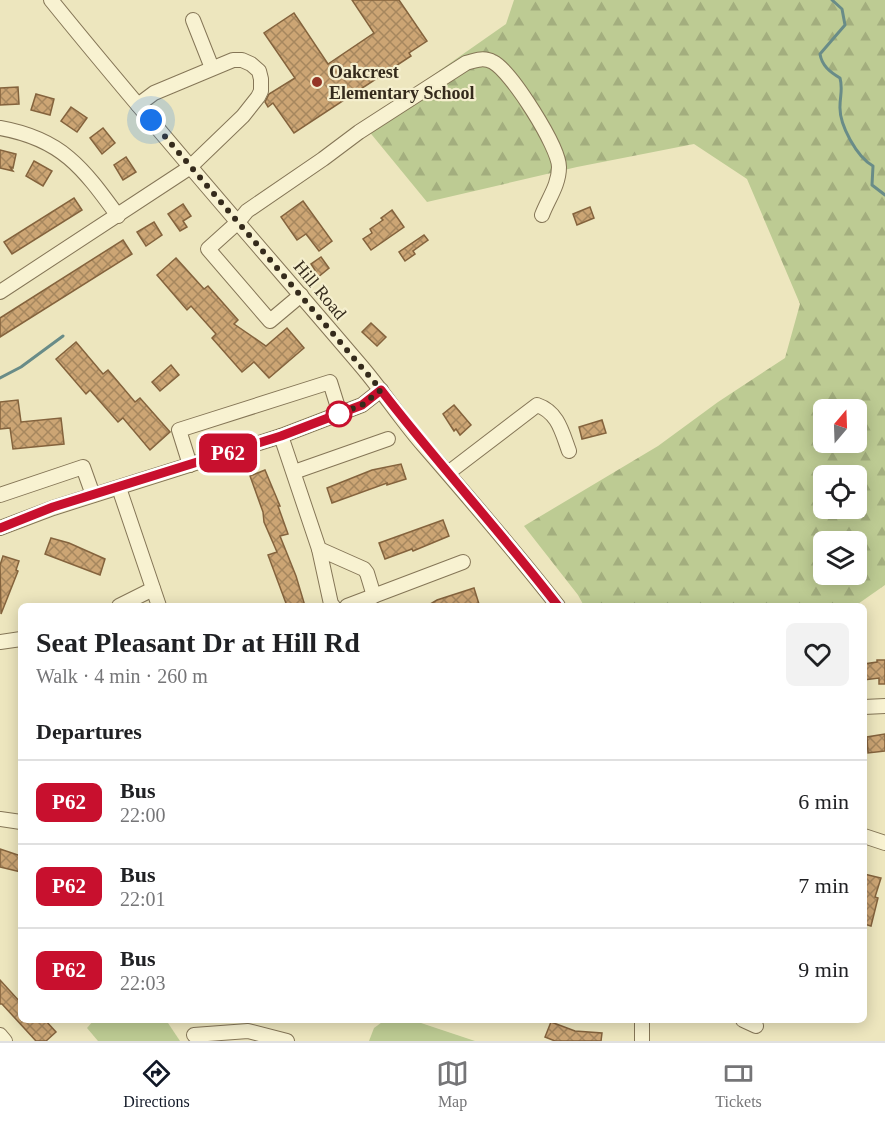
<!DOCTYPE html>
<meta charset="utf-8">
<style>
:root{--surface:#fff;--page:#f2f2f2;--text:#202124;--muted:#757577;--line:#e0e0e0;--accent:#111827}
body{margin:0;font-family:Georgia,serif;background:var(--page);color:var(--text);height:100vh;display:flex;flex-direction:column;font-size:22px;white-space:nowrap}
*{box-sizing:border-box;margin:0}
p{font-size:20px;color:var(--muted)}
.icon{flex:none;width:33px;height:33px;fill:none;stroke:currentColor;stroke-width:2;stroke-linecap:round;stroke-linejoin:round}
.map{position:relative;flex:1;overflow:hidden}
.panel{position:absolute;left:18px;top:603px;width:849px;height:420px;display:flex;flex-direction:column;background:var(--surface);border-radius:9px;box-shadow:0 3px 15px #0003}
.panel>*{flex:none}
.badge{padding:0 12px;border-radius:9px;font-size:21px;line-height:39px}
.needle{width:39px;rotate:19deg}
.controls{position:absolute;left:813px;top:399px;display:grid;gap:12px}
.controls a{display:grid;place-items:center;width:54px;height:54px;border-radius:9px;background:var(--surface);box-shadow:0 3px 15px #0003;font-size:30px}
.you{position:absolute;width:30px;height:30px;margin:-15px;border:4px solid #fff;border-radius:50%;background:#1a73e8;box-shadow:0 0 0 9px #1a73e833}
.map>.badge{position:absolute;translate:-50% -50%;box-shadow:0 0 0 3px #fff}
h2{padding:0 18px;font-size:22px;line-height:54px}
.round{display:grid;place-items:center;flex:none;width:63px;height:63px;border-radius:9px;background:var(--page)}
.overview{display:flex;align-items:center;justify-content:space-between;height:102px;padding:0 18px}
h1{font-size:28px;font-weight:700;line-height:45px}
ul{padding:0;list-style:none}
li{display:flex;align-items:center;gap:18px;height:84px;padding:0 18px;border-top:2px solid var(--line)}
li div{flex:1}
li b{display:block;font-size:22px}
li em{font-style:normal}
li .badge{min-width:66px;font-weight:700;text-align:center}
.dock{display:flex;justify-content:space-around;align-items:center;height:84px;border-top:2px solid var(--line);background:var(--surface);font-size:16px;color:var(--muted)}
.dock a{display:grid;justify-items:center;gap:3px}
.dock .active{color:var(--accent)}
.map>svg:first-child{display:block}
.green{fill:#bdcb93}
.forest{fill:url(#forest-firs);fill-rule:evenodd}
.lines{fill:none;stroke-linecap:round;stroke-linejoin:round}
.stream{stroke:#698c88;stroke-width:3}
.building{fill:url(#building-cross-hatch);stroke:#84633d;stroke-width:1.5}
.minor-casing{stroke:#857657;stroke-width:16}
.minor{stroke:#f8f2d1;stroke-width:14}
.line-casing{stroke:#fff;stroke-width:14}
.line{stroke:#c8102e;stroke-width:9}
.walk{stroke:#352b1c;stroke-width:6;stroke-dasharray:0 10.8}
.poi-dot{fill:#943627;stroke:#f5efce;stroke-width:2}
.stop-dot{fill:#fff;stroke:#c8102e;stroke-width:3}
.labels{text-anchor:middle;stroke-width:4.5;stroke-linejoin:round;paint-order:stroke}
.poi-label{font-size:18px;font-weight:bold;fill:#352b1c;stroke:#f5efce;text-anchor:start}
.street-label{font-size:18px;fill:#352b1c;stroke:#f5efce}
</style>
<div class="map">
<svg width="885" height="1041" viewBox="0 0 885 1041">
<defs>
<pattern id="forest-firs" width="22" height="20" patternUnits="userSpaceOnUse" patternTransform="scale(1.5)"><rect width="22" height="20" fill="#bdcb93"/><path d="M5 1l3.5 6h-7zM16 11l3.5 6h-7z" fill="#a3ae7e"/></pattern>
<pattern id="building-cross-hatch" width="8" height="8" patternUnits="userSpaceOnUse" patternTransform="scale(1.5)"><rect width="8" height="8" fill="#cca574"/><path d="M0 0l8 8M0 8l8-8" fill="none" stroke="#a6875e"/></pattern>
</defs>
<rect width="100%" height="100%" fill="#ede6be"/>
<g class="green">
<polygon points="94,1020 166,1020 180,1041 98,1041 87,1028"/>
<polygon points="385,1020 412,1020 475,1041 369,1041 374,1028"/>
</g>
<path class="forest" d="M514 0H885V585L855 606H584L578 595 524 526 658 446 718 402 785 358 800 304 747 179 694 144 577 167 427 202 363 124 506 24ZM824 410H856V442H824ZM824 476H856V508H824ZM824 542H856V574H824Z"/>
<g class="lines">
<g class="stream">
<path d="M832 0 842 9 845 25 820 54C822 66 830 72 840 78 843 89 840 96 840 106 839 125 857 157 873 166L872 185 885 195"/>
<polyline points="0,378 21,367 63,336"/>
</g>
</g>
<g class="building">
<polygon points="352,0 399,0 427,41 409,53 411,56 294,133 273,103 268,107 265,102 269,94 295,78 264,33 294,13 328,64 374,33"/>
<polygon points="18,87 19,104 0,105 0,88"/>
<polygon points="36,94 54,99 50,115 31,110"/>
<polygon points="71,107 87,118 77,132 61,121"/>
<polygon points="103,128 115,143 102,154 90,138"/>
<polygon points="0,150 16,154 13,168 10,167 13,171 0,168"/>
<polygon points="126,157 136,172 123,180 114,165"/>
<polygon points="34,161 52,171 43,186 26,176"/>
<polygon points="74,198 82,210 12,254 4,242"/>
<polygon points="303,201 332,241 319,251 306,234 297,240 281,217"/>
<polygon points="183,204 191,216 183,221 187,227 180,231 168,214"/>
<polygon points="590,207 594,218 577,225 573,214"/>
<polygon points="392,210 404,227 371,250 363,239 372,233 370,229 383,220 381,218"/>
<polygon points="154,222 162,235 146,246 137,232"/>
<polygon points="424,235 428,240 413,251 415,254 405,261 399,252"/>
<polygon points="123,240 132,254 0,337 0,318"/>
<polygon points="321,257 329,268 317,278 312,271 315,270 311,264"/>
<polygon points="176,258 204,289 208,286 238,320 234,324 266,346 287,328 304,348 269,378 254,362 242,372 212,338 216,334 191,306 187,310 157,275"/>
<polygon points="371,323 386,337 377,346 362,332"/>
<polygon points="76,342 103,374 108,370 135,402 140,398 170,432 150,450 123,418 118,422 90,390 86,394 56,359"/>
<polygon points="171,365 179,375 160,391 152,382"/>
<polygon points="18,400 21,422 61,418 64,444 13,449 10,428 0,429 0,402"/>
<polygon points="454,405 471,425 460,435 456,429 454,431 443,414"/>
<polygon points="602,420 606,433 582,439 579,427"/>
<polygon points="401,464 406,479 387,485 387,483 332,503 327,488 372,470"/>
<polygon points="265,470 280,506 278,506 288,534 280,536 296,576 305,606 287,606 268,555 277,552 264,522 263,512 250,476"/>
<polygon points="443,520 449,536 413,551 412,549 385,559 379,543"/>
<polygon points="51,538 69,543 105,559 100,575 45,554"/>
<polygon points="3,556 19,561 16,570 18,571 1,614 0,565"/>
<polygon points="474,588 479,604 474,606 427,606 437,600"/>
<polygon points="877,660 885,660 885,684 879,684 879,678 864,680 864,664 877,662"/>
<polygon points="885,734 885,751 868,753 867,737"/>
<polygon points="0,849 21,856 21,872 0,867"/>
<polygon points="864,874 881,878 875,897 878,898 871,926 864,924"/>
<polygon points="0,980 21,1003 21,1020 45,1020 56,1032 46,1041 36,1041 2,1004 0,1004"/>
<polygon points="551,1022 575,1031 602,1033 601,1041 555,1041 545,1037"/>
</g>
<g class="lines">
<g class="minor-casing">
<g id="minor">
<path d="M51 0C152 125 258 245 362 367 384 393 402 421 424 446 470 499 515 551 558 606"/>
<polyline points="193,20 212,68"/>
<path d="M0 128C62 139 83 168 118 216"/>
<polyline points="0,292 189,168 243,116 258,97 261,91 261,79 259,71 251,64 242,60 233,60 154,93 138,105"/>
<path d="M301 295 270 321 208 249 238 222 247 211 323 159 359 132 466 63C476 60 484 57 493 62 511 71 559 147 559 167 559 185 548 199 542 215"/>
<polyline points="281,436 319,549 364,569 367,573 374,596"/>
<polyline points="190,465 179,430 330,382 340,414"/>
<polyline points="294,472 388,439"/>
<path d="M448 473 537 405C558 412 562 432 569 451"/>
<polyline points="119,488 159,606"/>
<polyline points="0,495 83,467 93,495"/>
<polyline points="0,528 53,508 281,436 362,405 381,390"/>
<polyline points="319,549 331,604 333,606"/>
<polyline points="119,606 153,589"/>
<polyline points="347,606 463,562"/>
<polyline points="0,642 21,639"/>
<polyline points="864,707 885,706"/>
<polyline points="0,819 21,822"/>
<polyline points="864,836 885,843"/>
<polyline points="743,1020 756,1026"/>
<polyline points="0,1035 5,1041"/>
<polyline points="194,1035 248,1031 287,1041"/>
<polyline points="642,1041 642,1020"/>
</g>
</g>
<use href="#minor" class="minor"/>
</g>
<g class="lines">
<g class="line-casing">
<path id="line" d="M0 528 53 507 281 436 362 405 381 390C438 464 501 532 558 606"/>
</g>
<use href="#line" class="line"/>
<polyline class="walk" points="151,120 381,390 362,405 339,414"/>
</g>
<circle class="poi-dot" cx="317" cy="82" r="6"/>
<circle class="stop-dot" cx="339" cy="414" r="12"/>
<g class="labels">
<g class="poi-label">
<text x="329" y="78">Oakcrest<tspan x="329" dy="21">Elementary School</tspan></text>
</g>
<g class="street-label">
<text transform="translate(320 290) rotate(50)" y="6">Hill Road</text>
</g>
</g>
</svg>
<div class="controls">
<a><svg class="needle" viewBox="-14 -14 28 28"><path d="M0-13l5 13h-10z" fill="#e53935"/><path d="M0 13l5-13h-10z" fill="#757577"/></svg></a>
<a><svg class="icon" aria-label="locate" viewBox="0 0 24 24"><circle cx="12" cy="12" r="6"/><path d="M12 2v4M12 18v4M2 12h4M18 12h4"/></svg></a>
<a><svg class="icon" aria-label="layers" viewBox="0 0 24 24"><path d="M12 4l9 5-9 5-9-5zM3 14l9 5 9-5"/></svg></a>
</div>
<div class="you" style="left:151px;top:120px"></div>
<b class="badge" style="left:228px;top:453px;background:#c8102e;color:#fff">P62</b>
<section class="panel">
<div class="overview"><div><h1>Seat Pleasant Dr at Hill Rd</h1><p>Walk · 4 min · 260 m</p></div><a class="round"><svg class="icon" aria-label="heart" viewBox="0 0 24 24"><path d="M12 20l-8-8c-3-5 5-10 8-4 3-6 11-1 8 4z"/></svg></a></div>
<h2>Departures</h2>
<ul>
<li><span class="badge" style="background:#c8102e;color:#fff">P62</span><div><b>Bus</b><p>22:00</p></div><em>6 min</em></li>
<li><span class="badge" style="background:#c8102e;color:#fff">P62</span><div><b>Bus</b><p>22:01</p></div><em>7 min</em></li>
<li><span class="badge" style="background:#c8102e;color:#fff">P62</span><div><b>Bus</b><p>22:03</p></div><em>9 min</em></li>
</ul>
</section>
</div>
<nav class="dock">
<a class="active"><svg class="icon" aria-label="directions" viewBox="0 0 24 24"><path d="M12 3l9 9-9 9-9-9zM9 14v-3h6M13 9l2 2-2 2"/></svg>Directions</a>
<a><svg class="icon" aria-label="map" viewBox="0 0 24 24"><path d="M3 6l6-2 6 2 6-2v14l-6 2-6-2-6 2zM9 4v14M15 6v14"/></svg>Map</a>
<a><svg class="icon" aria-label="tickets" viewBox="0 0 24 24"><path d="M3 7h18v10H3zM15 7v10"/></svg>Tickets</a>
</nav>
